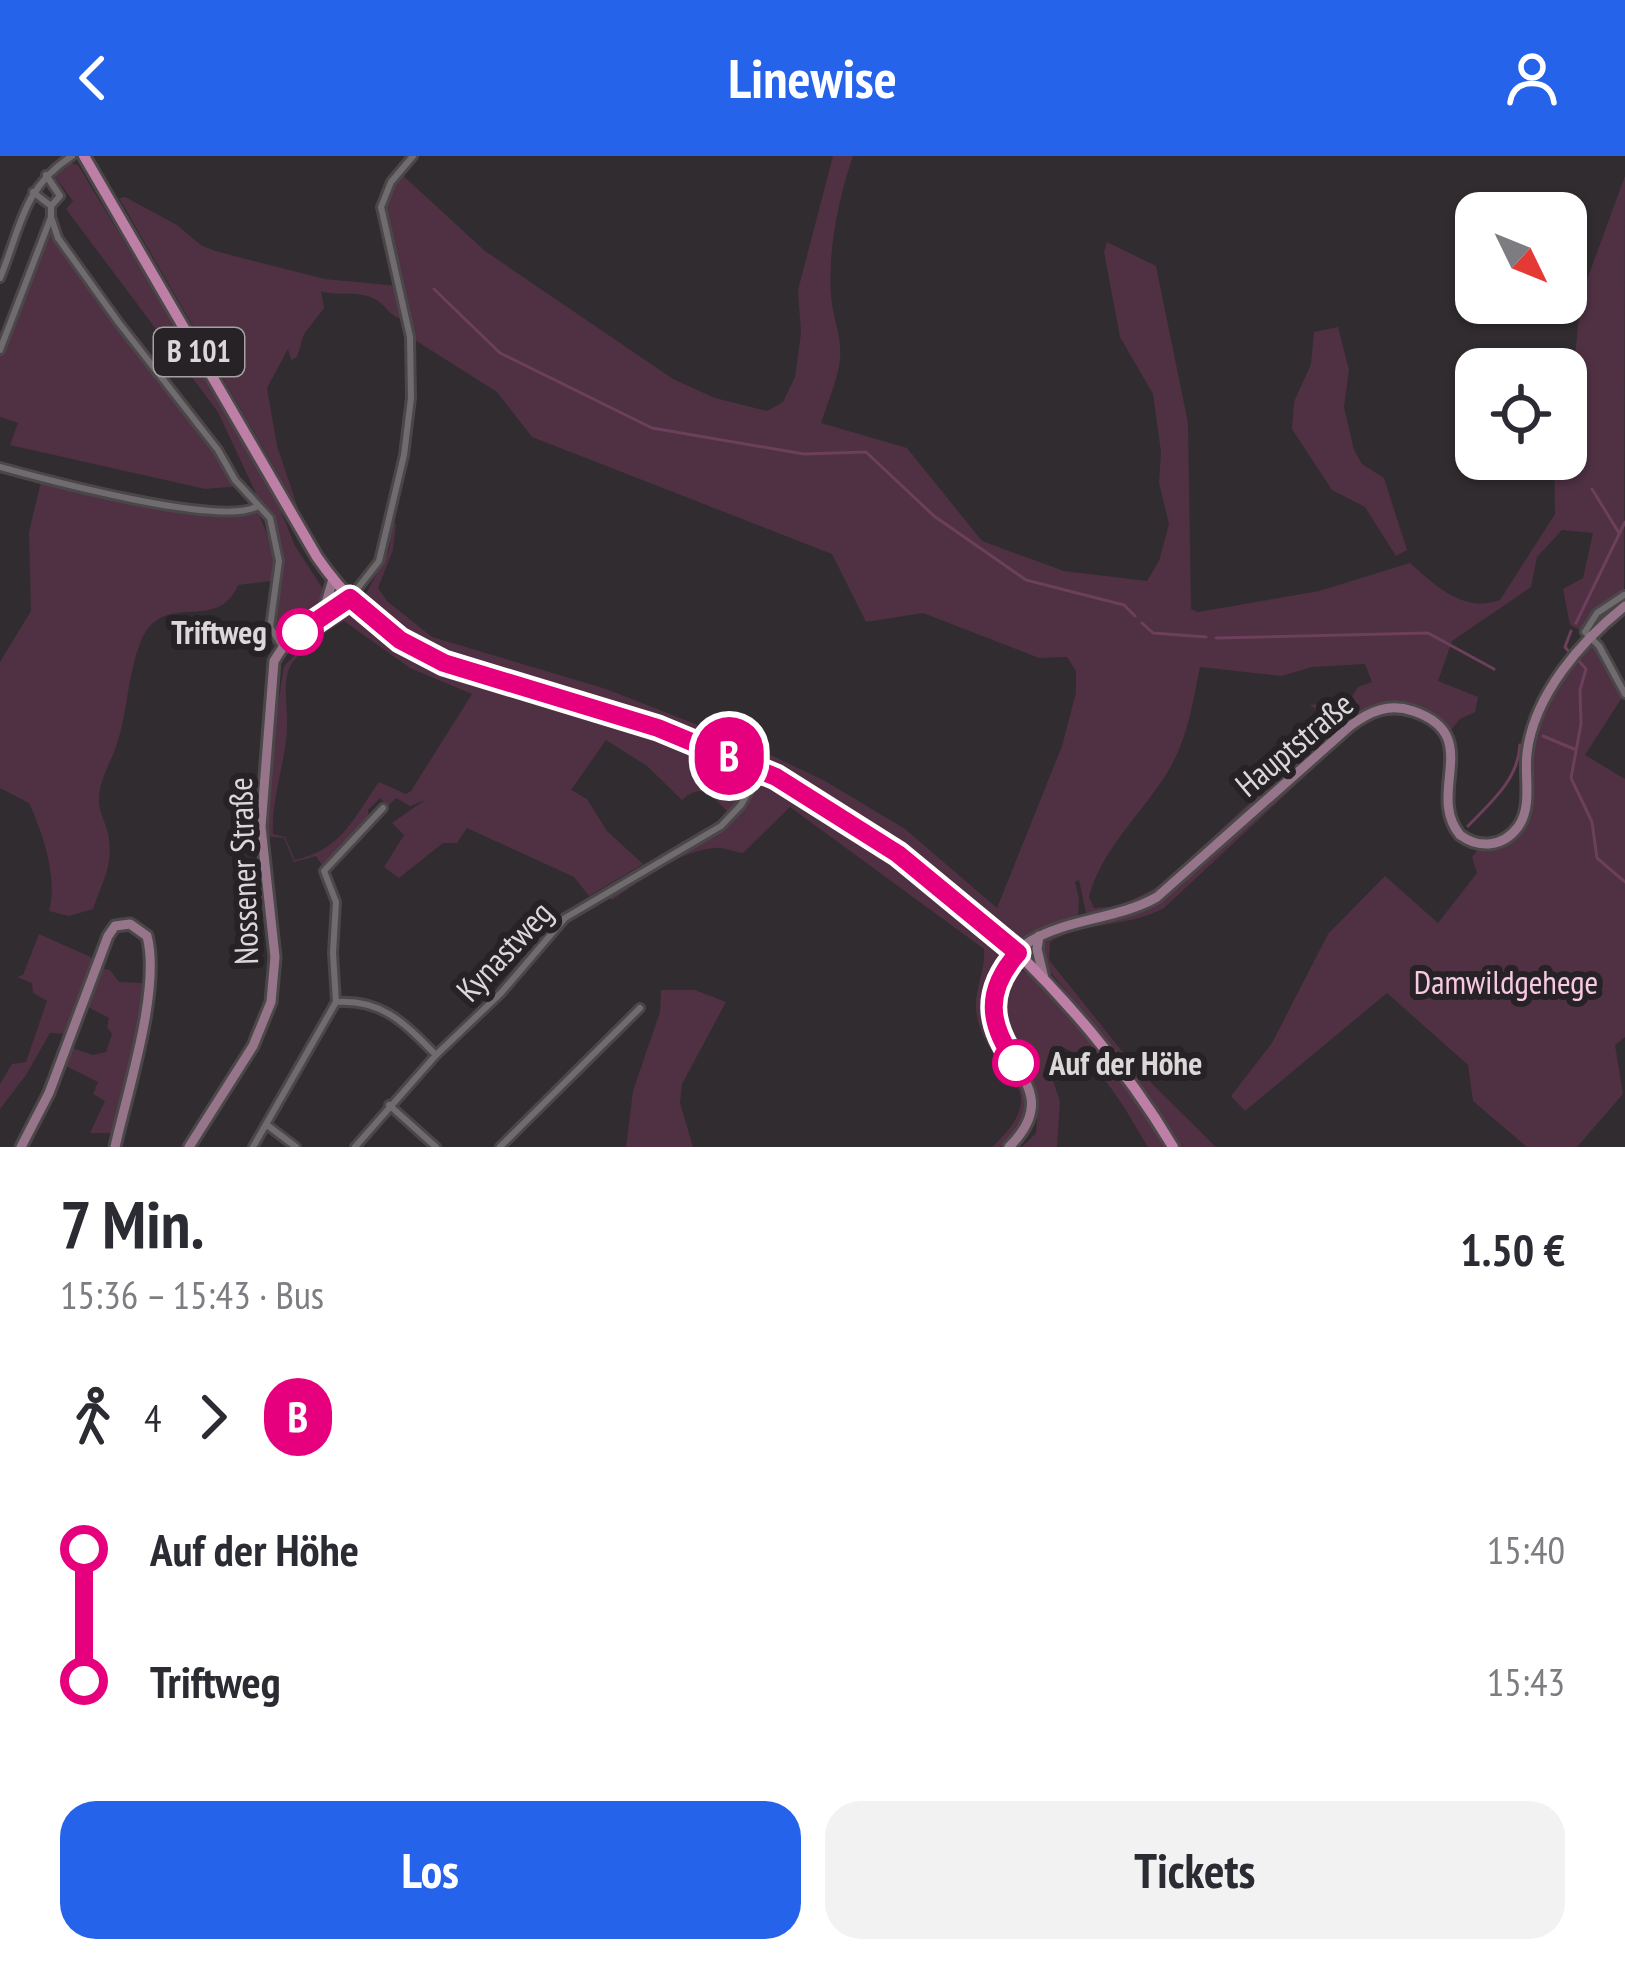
<!DOCTYPE html>
<html lang="de">
<meta charset="utf-8">
<style>
:root{--surface:#fff;--page:#f2f2f3;--text:#2b2b33;--muted:#7c7c81;--accent:#2563eb}
body{margin:0;font-family:"PT Sans Narrow",sans-serif;background:var(--page);color:var(--text);height:100vh;display:flex;flex-direction:column;font-size:45px;white-space:nowrap}
*{box-sizing:border-box;margin:0}
p{font-size:39px;color:var(--muted)}
.icon{flex:none;width:66px;height:66px;fill:none;stroke:currentColor;stroke-width:2;stroke-linecap:round;stroke-linejoin:round}
.map{position:relative;height:991px;overflow:hidden}
.drawer{display:flex;flex-direction:column;background:var(--surface);flex:1}
.drawer>*{flex:none}
.badge{padding:0 24px;border-radius:39px;font-size:42px;line-height:78px}
.needle{width:78px;rotate:133deg}
.buttons{position:absolute;left:1455px;top:36px;display:grid;gap:24px}
.buttons a{display:grid;place-items:center;width:132px;height:132px;border-radius:24px;background:var(--surface);box-shadow:0 3px 9px #0004;font-size:60px}
.map>.badge{position:absolute;translate:-50% -50%;box-shadow:0 0 0 6px #fff}
.legs{display:flex;align-items:center;gap:18px;height:132px;padding:0 60px;font-size:39px}
.legs p{margin-inline-start:auto}
.overview{display:flex;align-items:center;justify-content:space-between;height:204px;padding:0 60px}
h1{font-size:66px;font-weight:600;line-height:90px}
.action{display:flex;gap:24px;margin-top:auto;padding:24px 60px}
.action a{flex:1;height:138px;border-radius:36px;background:var(--accent);color:#fff;font-size:48px;font-weight:600;line-height:138px;text-align:center}
.action a+a{background:var(--page);color:var(--text)}
ul{padding:0 60px;list-style:none}
li{display:flex;align-items:center;gap:42px;height:132px;font-size:45px}
li i{display:grid;place-items:center;width:18px;height:100%;margin:0 15px;background:currentColor}
li i::after{content:'';width:30px;height:30px;margin:-15px;border:9px solid;border-radius:50%;background:var(--surface)}
li p{margin-inline-start:auto}
li:first-child i{background:linear-gradient(#0000 50%,currentColor 0)}
li:last-child i{background:linear-gradient(currentColor 50%,#0000 0)}
header{display:flex;justify-content:space-between;align-items:center;height:156px;padding:0 60px;background:var(--accent);color:#fff;font-size:54px;font-weight:600}
.map>svg:first-child{display:block}
.green{fill:#4f3143;fill-rule:evenodd}
.lines{fill:none;stroke-linecap:round;stroke-linejoin:round}
.stream{stroke:#6c3f5a;stroke-width:3}
.street-casing{stroke:#4b4749;stroke-width:12}
.secondary-casing{stroke:#4b4749;stroke-width:15}
.primary-casing{stroke:#4b4749;stroke-width:16}
.street{stroke:#706b6e;stroke-width:6}
.secondary{stroke:#96758a;stroke-width:9}
.primary{stroke:#bd7fa5;stroke-width:10}
.line-1-casing{stroke:#fff;stroke-width:27}
.line-1{stroke:#e6007e;stroke-width:18}
.stop-1-dot{fill:#fff;stroke:#e6007e;stroke-width:6}
.labels{text-anchor:middle;stroke-width:12;stroke-linejoin:round;paint-order:stroke}
.shield{fill:#272225;stroke:#a5a1a3;stroke-width:3}
.shield-label{font-size:30px;font-weight:bold;fill:#dbd8d9}
.stop-label{font-size:33px;font-weight:bold;fill:#dbd8d9;stroke:#272225;text-anchor:end}
.street-label{font-size:33px;fill:#dbd8d9;stroke:#272225}
.park-label{font-size:33px;fill:#f7c9e3;stroke:#272225}
</style>
<header><svg class="icon" aria-label="back" viewBox="0 0 24 24"><path d="M15 5l-7 7 7 7"/></svg>Linewise<svg class="icon" aria-label="person" viewBox="0 0 24 24"><circle cx="12" cy="8" r="4"/><path d="M4 21q1-7 8-7t8 7"/></svg></header>
<div class="map">
<svg width="1625" height="991" viewBox="0 0 1625 991">
<rect width="100%" height="100%" fill="#312c2f"/>
<g class="green">
<path d="M833 0H853C838 43 826 102 832 148 835 168 842 183 840 204 837 225 828 246 821 267L907 292 982 385 1064 415 1147 425 1159 405 1169 368 1159 327 1161 296 1153 238 1120 181 1104 96 1107 86 1156 110 1188 267 1191 453 1198 456 1319 435 1410 407C1436 430 1463 457 1500 444L1555 358 1554 303H1566V246L1572 230 1581 140 1625 20 1624 439 1597 457 1585 476 1570 469 1563 433 1583 422 1593 377 1562 374 1537 401 1531 431 1452 485 1438 525 1478 541 1475 556 1460 563 1446 580C1423 549 1390 550 1360 569L1164 752C1128 772 1084 765 1050 786L1049 804 1133 909 1216 991H1181L1123 906 1043 807C1038 777 1064 773 1088 766L1079 724 1075 726 1079 742 1078 760 1017 784C987 768 959 738 931 717 838 650 770 606 661 568 594 544 393 506 366 438L389 394 392 368 396 367 393 394 378 432 387 445 432 481 606 533 754 591 825 625 905 673 997 752 1062 590 1076 537V515L1067 501 1039 502 923 457 866 466 832 398 532 281 497 236 410 181 407 164C388 162 388 149 373 142 357 134 337 141 321 135L324 152 304 178 297 201 291 204 288 193 267 232 277 290 298 352 119 42 125 41 177 69 202 90 219 96 325 123 398 130 381 51 399 16 485 95 673 223 715 242 767 255 783 246 795 221 801 177 798 134ZM1365 508 1372 526 1358 531 1349 545 1309 549 1338 565 1161 729 1121 750 1094 752 1089 741C1102 691 1145 655 1170 612 1188 581 1193 545 1200 511L1282 520 1312 511Z"/>
<polygon points="71,7 78,9 239,276 277,345 295,390 323,433 319,455 290,469 284,477 276,472 284,405 273,357 260,346 218,256 66,53 73,45 55,21"/>
<polygon points="51,61 58,82 240,330 205,333 10,289 18,267 0,261 0,194"/>
<polygon points="1338,171 1349,214 1344,251 1354,294 1362,308 1384,322 1407,394 1396,400 1365,351 1332,334 1292,273 1294,246 1311,208 1314,176"/>
<path d="M42 321 206 355 256 351 269 383 274 409 271 425 238 429C217 479 163 432 141 485 127 519 128 559 115 594 108 611 98 628 99 647 100 659 108 671 109 683 113 712 101 728 93 753L69 760 49 755C58 723 43 677 29 647L0 632V506L31 455 29 376Z"/>
<path d="M350 458 433 509 656 576 744 613 748 620 744 638 729 657C712 640 703 625 682 644L647 610 606 584 571 634 587 643 607 675 643 708 589 740 574 721 467 672 457 687H443L399 722 384 711 404 679 392 667 425 644 410 650 396 642 388 650 380 642 368 654 369 663 323 711 316 700 294 706 284 682 264 680 268 613 284 510 315 479ZM344 465 410 512 472 538 411 635 406 638 379 626C353 663 342 693 295 704L285 681 273 678C271 639 288 602 287 564 287 546 282 523 292 507 305 489 326 476 344 465Z"/>
<path d="M1592 489 1596 490 1623 540 1585 599 1625 623V881L1615 889 1623 938 1577 991H1527L1473 945 1468 909 1387 837 1245 955 1231 940 1272 887 1328 778 1385 720 1438 767 1477 717 1472 701 1480 691C1498 691 1514 685 1523 669L1533 578 1555 535Z"/>
<path d="M769 626 896 702 998 787C1006 812 984 834 987 861 993 918 1063 930 1000 991H992C1060 927 989 923 977 860 972 837 986 816 984 793L790 651 743 697C733 696 724 691 715 692 678 695 642 724 612 744L608 739 724 674 756 631Z"/>
<polygon points="39,778 95,803 68,878 50,877 26,919 0,953 0,928 12,908 26,906 47,845 33,837 32,827 17,821 23,819"/>
<polygon points="100,812 110,814 119,826 143,827 137,874 114,977 90,977 105,945 93,938 98,926 66,910 72,892 93,899 106,896 112,878 107,871 109,862 88,851"/>
<path d="M1021 814C1066 837 1138 945 1164 991H1148C1126 955 1102 906 1060 890L1047 907 1060 945 1057 991H1022L1036 977C1037 964 1038 951 1035 938 1026 902 983 873 1001 832 1006 821 1011 816 1021 814Z"/>
<polygon points="661,834 695,834 726,846 682,928 680,947 693,991 626,991 633,935 660,856"/>
</g>
<g class="lines">
<g class="stream">
<polyline points="434,133 500,197 652,272 804,298 866,296 934,360 1026,424 1124,449 1135,460"/>
<polyline points="1592,333 1619,377"/>
<polyline points="1142,467 1153,477 1206,481"/>
<polyline points="1576,467 1625,366"/>
<polyline points="1216,482 1428,477 1494,513"/>
<polyline points="1570,497 1565,491 1571,475"/>
<polyline points="1577,503 1586,513 1580,534 1581,568 1571,622 1592,666 1597,702 1625,726"/>
<polyline points="1543,580 1574,593"/>
<path d="M1468 670C1491 646 1518 624 1520 589"/>
</g>
<g class="street-casing">
<g id="street">
<polyline points="33,36 51,50"/>
<polyline points="51,61 58,82 119,167 218,294 235,324 270,362 279,405 270,471 282,490"/>
<path d="M0 122C21 72 22 32 72 0"/>
<polyline points="0,194 51,61 51,50 60,40 46,19"/>
<path d="M0 311C47 324 218 370 256 351"/>
<polyline points="1624,439 1597,457 1585,476 1599,490 1625,538"/>
<polyline points="350,442 379,405 404,299 411,242 410,181 381,51 391,26 413,0"/>
<path d="M336 846C383 843 405 868 436 899"/>
<polyline points="389,949 436,991"/>
<polyline points="267,969 296,991"/>
<polyline points="253,991 336,846 333,797 336,746 324,715 383,652"/>
<polyline points="355,991 436,899 501,837 565,762 721,670 741,649 760,615"/>
<polyline points="500,991 640,852"/>
</g>
</g>
<g class="secondary-casing">
<g id="secondary">
<polyline points="321,464 333,423"/>
<polyline points="1039,780 1037,793 1044,822"/>
<path d="M21 991 49 937 108 780 115 770 130 768 147 780C161 833 127 936 115 991"/>
<polyline points="189,991 253,890 271,846 275,801 261,671 274,505 289,482 350,442"/>
<path d="M1009 991C1073 928 979 902 992 841 1011 757 1100 774 1157 741L1350 570C1370 555 1389 547 1413 555 1485 579 1425 637 1460 679 1479 693 1503 691 1518 671 1533 650 1524 621 1527 597 1534 539 1581 485 1625 450"/>
</g>
</g>
<g class="primary-casing">
<path id="primary" d="M84 0 317 401C388 505 470 512 581 546 636 563 691 583 744 606 910 678 1081 836 1173 991"/>
</g>
<use href="#street" class="street"/>
<use href="#secondary" class="secondary"/>
<use href="#primary" class="primary"/>
</g>
<g class="lines">
<g class="line-1-casing">
<path id="line-1" d="M300 476 350 442 400 484 444 507 658 572 776 621 898 698 1018 797C984 835 988 868 1016 907"/>
</g>
<use href="#line-1" class="line-1"/>
</g>
<g class="stop-1-dot">
<circle cx="300" cy="476" r="21"/>
<circle cx="1016" cy="907" r="21"/>
</g>
<g class="labels">
<rect class="shield" x="154" y="172" width="90" height="48" rx="9"/>
<g class="shield-label">
<text x="199" y="206">B 101</text>
</g>
<g class="stop-label">
<text x="267" y="488">Triftweg</text>
<text x="1049" y="919" text-anchor="start">Auf der Höhe</text>
</g>
<g class="street-label">
<text transform="translate(1294 588) rotate(-40)" y="12">Hauptstraße</text>
<text transform="translate(243 715) rotate(-92)" y="12">Nossener Straße</text>
<text transform="translate(504 795) rotate(-47)" y="12">Kynastweg</text>
</g>
<g class="park-label">
<text x="1506" y="838">Damwildgehege</text>
</g>
</g>
</svg>
<div class="buttons">
<a><svg class="needle" viewBox="-14 -14 28 28"><path d="M0-13l5 13h-10z" fill="#e53935"/><path d="M0 13l5-13h-10z" fill="#7c7c81"/></svg></a>
<a><svg class="icon" aria-label="locate" viewBox="0 0 24 24"><circle cx="12" cy="12" r="6"/><path d="M12 2v4M12 18v4M2 12h4M18 12h4"/></svg></a>
</div>
<b class="badge" style="left:729px;top:600px;background:#e6007e;color:#fff">B</b>
</div>
<section class="drawer">
<div class="overview"><div><h1>7 Min.</h1><p>15:36 – 15:43 · Bus</p></div><b>1.50 €</b></div>
<div class="legs"><svg class="icon" aria-label="walk" viewBox="0 0 24 24"><circle cx="13" cy="4" r="2"/><path d="M13 8l-2 6 4 7M11 14l-3 7M7 12l3-4h3l4 4"/></svg>4<svg class="icon" aria-label="forward" viewBox="0 0 24 24"><path d="M9 5l7 7-7 7"/></svg><b class="badge" style="background:#e6007e;color:#fff">B</b></div>
<ul>
<li><i style="color:#e6007e"></i><b>Auf der Höhe</b><p>15:40</p></li>
<li><i style="color:#e6007e"></i><b>Triftweg</b><p>15:43</p></li>
</ul>
<div class="action"><a>Los</a><a>Tickets</a></div>
</section>
